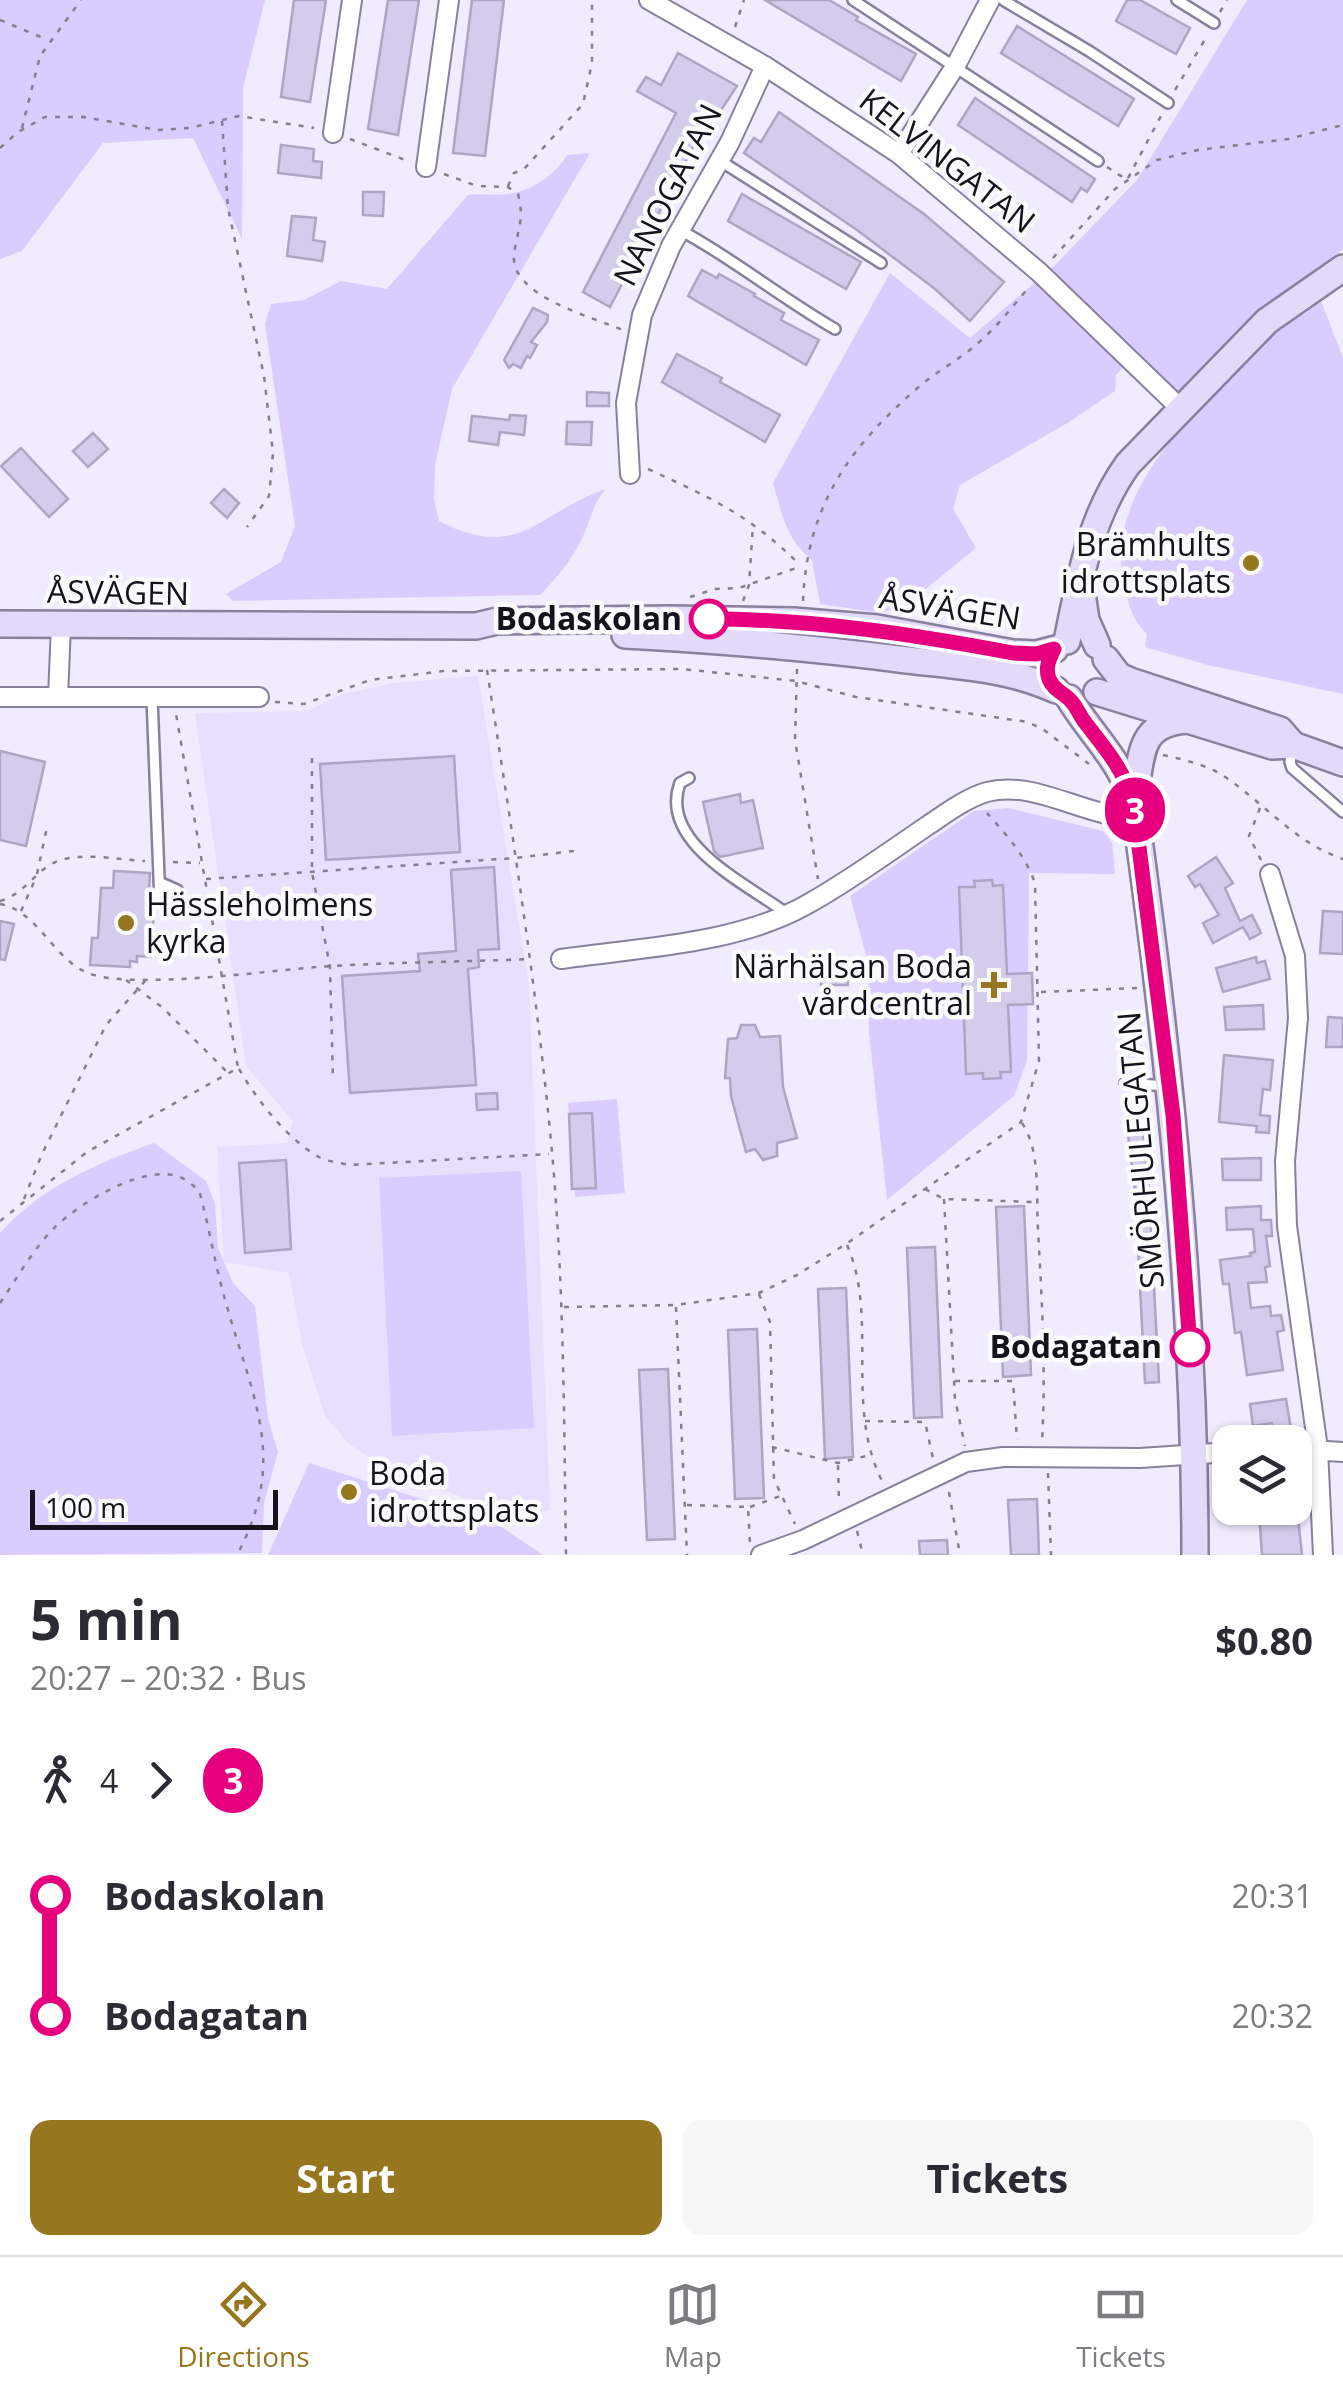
<!DOCTYPE html>
<meta charset="utf-8">
<style>
:root{--surface:#fff;--page:#f7f7f7;--text:#2b2b33;--muted:#7c7c81;--line:#e1e1e2;--accent:#96771f}
body{margin:0;font-family:"Open Sans",sans-serif;background:var(--page);color:var(--text);height:100vh;display:flex;flex-direction:column;font-size:38px;white-space:nowrap}
*{box-sizing:border-box;margin:0}
p{font-size:32px;color:var(--muted)}
.icon{flex:none;width:55px;height:55px;fill:none;stroke:currentColor;stroke-width:2;stroke-linecap:round;stroke-linejoin:round}
.map{position:relative;height:1555px;overflow:hidden}
.panel{display:flex;flex-direction:column;background:var(--surface);flex:1}
.panel>*{flex:none}
.badge{padding:0 20px;border-radius:32px;font-size:35px;line-height:65px}
.tools{position:absolute;left:1212px;top:1425px;display:grid;gap:20px}
.tools a{display:grid;place-items:center;width:100px;height:100px;border-radius:20px;background:var(--surface);box-shadow:0 2px 8px #0004;font-size:50px}
.scale{position:absolute;left:30px;bottom:25px;width:248px;box-sizing:border-box;padding-left:10px;border:5px solid #15121c;border-top:0;font-size:28px;line-height:35px;white-space:nowrap;color:#15121c;-webkit-text-stroke:8px #fbfbfb;paint-order:stroke}
.map>.badge{position:absolute;translate:-50% -50%;box-shadow:0 0 0 5px #fff}
.legs{display:flex;align-items:center;gap:15px;height:110px;padding:0 30px;font-size:32px}
.legs p{margin-inline-start:auto}
.head{display:flex;align-items:center;justify-content:space-between;height:170px;padding:0 30px}
h1{font-size:55px;font-weight:700;line-height:75px}
.cta{display:flex;gap:20px;margin-top:auto;padding:20px 30px}
.cta a{flex:1;height:115px;border-radius:20px;background:var(--accent);color:#fff;font-size:40px;font-weight:700;line-height:115px;text-align:center}
.cta a+a{background:var(--page);color:var(--text)}
ul{padding:0 30px;list-style:none}
li{display:flex;align-items:center;gap:35px;height:120px;font-size:38px}
li i{display:grid;place-items:center;width:15px;height:100%;margin:0 12px;background:currentColor}
li i::after{content:'';width:25px;height:25px;margin:-12px;border:8px solid;border-radius:50%;background:var(--surface)}
li p{margin-inline-start:auto}
li:first-child i{background:linear-gradient(#0000 50%,currentColor 0)}
li:last-child i{background:linear-gradient(currentColor 50%,#0000 0)}
.dock{display:flex;justify-content:space-around;align-items:center;height:140px;border-top:2px solid var(--line);background:var(--surface);font-size:28px;color:var(--muted)}
.dock a{display:grid;justify-items:center;gap:5px}
.dock .on{color:var(--accent)}
.map>svg:first-child{display:block}
.built{fill:#e8dffe}
.green{fill:#daccff}
.building{fill:#d4cceb;stroke:#ada5c3;stroke-width:2.5}
.lines{fill:none;stroke-linecap:round;stroke-linejoin:round}
.lane-casing{stroke:#88819d;stroke-width:14}
.street-casing{stroke:#88819d;stroke-width:22}
.secondary-casing{stroke:#88819d;stroke-width:30}
.path{stroke:#837f8e;stroke-width:2.5;stroke-dasharray:5 8;stroke-linecap:butt}
.lane{stroke:#fff;stroke-width:9}
.street{stroke:#fff;stroke-width:18}
.secondary{stroke:#e3d9f8;stroke-width:25}
.line-1-casing{stroke:#fff;stroke-width:22}
.line-1{stroke:#e6007e;stroke-width:15}
.poi-dot{fill:#96771f;stroke:#fbfbfb;stroke-width:4}
.stop-1-dot{fill:#fff;stroke:#e6007e;stroke-width:5}
.labels{text-anchor:middle;stroke-width:9;stroke-linejoin:round;paint-order:stroke}
.street-label{font-size:32px;fill:#15121c;stroke:#fbfbfb}
.poi-label{font-size:32px;fill:#15121c;stroke:#fbfbfb;text-anchor:end}
.stop-label{font-size:32px;font-weight:bold;fill:#15121c;stroke:#fbfbfb;text-anchor:end}
</style>
<div class="map">
<svg width="1343" height="1555" viewBox="0 0 1343 1555">
<rect width="100%" height="100%" fill="#f0ebfe"/>
<polygon class="built" points="478,676 529,986 550,1510 515,1517 385,1468 348,1443 325,1416 303,1347 289,1273 224,1262 217,1147 287,1143 293,1121 246,1066 195,713 308,711 340,695 394,683"/>
<g class="green">
<polygon points="0,0 265,0 243,88 242,239 193,138 103,143 22,251 0,259"/>
<path d="M1247 0H1343V249L1311 275 1343 358V694L1208 665 1145 647 1147 634C1134 621 1130 610 1126 593 1106 524 1149 463 1193 415L1135 355 1116 375 1115 391 1069 422 960 485 953 509 976 548 910 602 881 613 820 604 812 560C786 540 782 514 773 483L890 273 970 338 1056 264 1137 180Z"/>
<path d="M590 153 452 389 435 465 434 500 439 521C521 563 537 512 606 489 593 504 592 516 584 534 574 557 558 577 540 595L233 601 226 594 281 562 295 526 265 324 271 304 304 300 341 281 387 289 468 195C482 193 495 196 508 194 532 191 555 175 567 155Z"/>
<polygon points="1009,808 1103,831 1112,842 1115,874 1029,873 1027,1061 1014,1096 887,1200 869,1032 868,963 850,896 974,811"/>
<polygon points="617,1099 625,1193 575,1197 568,1103"/>
<path d="M154 1143 206 1181 215 1204 218 1248 233 1283 255 1306 268 1419 278 1452 264 1503 262 1553 0 1555V1233C41 1187 97 1163 154 1143Z"/>
<polygon points="521,1171 534,1428 392,1436 379,1178"/>
<polygon points="309,1463 494,1522 543,1555 268,1555"/>
</g>
<g class="building">
<polygon points="294,0 326,0 310,102 281,97"/>
<polygon points="388,0 419,0 398,135 368,129"/>
<polygon points="472,0 504,0 485,156 453,153"/>
<polygon points="765,0 829,0 858,17 856,20 916,54 901,81"/>
<polygon points="1127,0 1140,0 1190,28 1176,54 1116,21"/>
<polygon points="1017,26 1134,99 1118,126 1001,53"/>
<polygon points="678,53 737,86 708,130 703,128 610,307 583,292 676,113 637,91 646,77 661,85"/>
<polygon points="975,98 1095,179 1087,192 1081,188 1072,202 958,125"/>
<polygon points="779,112 924,214 1004,282 970,321 935,289 857,230 744,153 754,138 761,142"/>
<polygon points="281,145 314,149 313,161 322,162 321,178 278,173"/>
<polygon points="363,192 384,192 383,216 363,215"/>
<polygon points="742,194 861,262 846,289 728,221"/>
<polygon points="292,216 316,218 313,240 325,242 322,261 287,256"/>
<polygon points="702,270 717,278 719,274 755,294 754,296 784,313 781,320 819,340 806,365 688,296"/>
<polygon points="533,308 548,315 547,322 531,342 537,345 530,358 527,356 521,368 513,364 509,368 504,360"/>
<polygon points="677,354 722,378 720,382 780,415 765,442 662,382"/>
<polygon points="587,392 609,393 609,406 587,406"/>
<polygon points="510,415 526,416 524,435 500,432 498,445 469,441 472,416 509,420"/>
<polygon points="567,422 592,422 591,445 566,444"/>
<polygon points="93,433 108,449 88,467 73,451"/>
<polygon points="21,448 68,499 49,517 1,466"/>
<polygon points="224,489 239,503 227,518 211,503"/>
<polygon points="0,751 45,762 26,846 0,840"/>
<polygon points="454,756 460,852 326,860 320,764"/>
<polygon points="740,794 741,803 753,800 763,848 720,857 714,851 703,802"/>
<polygon points="1216,857 1233,883 1225,888 1240,921 1252,915 1261,933 1250,939 1243,927 1213,943 1203,923 1219,915 1200,884 1195,887 1188,876"/>
<polygon points="494,867 499,949 478,950 479,967 468,969 476,1085 350,1093 342,976 420,971 418,954 456,951 451,870"/>
<polygon points="114,871 150,873 148,908 154,909 151,957 137,956 137,962 130,961 130,967 90,965 92,938 98,938 101,888 113,888"/>
<polygon points="992,880 993,886 1003,885 1007,974 1032,973 1033,1004 1008,1005 1011,1072 1000,1072 1001,1078 983,1079 983,1073 966,1074 959,887 975,887 974,881"/>
<polygon points="1323,911 1343,912 1343,954 1320,953"/>
<polygon points="0,921 14,924 5,960 0,959"/>
<polygon points="1256,957 1257,963 1265,961 1270,979 1223,992 1216,968"/>
<polygon points="847,971 848,985 821,985 821,972"/>
<polygon points="1263,1005 1264,1029 1226,1030 1224,1007"/>
<polygon points="1328,1017 1343,1018 1343,1047 1326,1047"/>
<polygon points="741,1025 755,1025 760,1037 780,1036 783,1087 797,1138 777,1143 777,1156 763,1160 755,1149 746,1152 731,1096 730,1078 725,1078 728,1039 737,1038"/>
<polygon points="1224,1055 1273,1060 1270,1090 1263,1089 1260,1115 1270,1116 1269,1133 1256,1132 1257,1126 1219,1122"/>
<polygon points="497,1093 498,1109 477,1110 476,1094"/>
<polygon points="592,1113 596,1188 572,1189 569,1114"/>
<polygon points="1143,1133 1149,1190 1159,1382 1145,1383 1135,1191 1128,1135"/>
<polygon points="1261,1158 1261,1180 1223,1180 1222,1159"/>
<polygon points="286,1160 291,1249 245,1253 239,1163"/>
<polygon points="1024,1206 1031,1375 1003,1377 996,1207"/>
<polygon points="1261,1206 1261,1220 1271,1220 1272,1236 1266,1236 1270,1266 1265,1267 1267,1282 1248,1283 1251,1308 1270,1306 1271,1316 1281,1315 1284,1330 1277,1332 1283,1370 1247,1375 1241,1332 1235,1333 1229,1284 1223,1284 1220,1260 1251,1256 1250,1253 1255,1252 1253,1229 1227,1230 1226,1208"/>
<polygon points="935,1247 942,1417 914,1418 907,1248"/>
<polygon points="846,1288 853,1457 825,1459 818,1289"/>
<polygon points="757,1329 764,1498 735,1499 728,1330"/>
<polygon points="668,1369 675,1539 647,1540 639,1370"/>
<polygon points="1286,1399 1291,1429 1273,1431 1272,1423 1253,1426 1250,1404"/>
<polygon points="1037,1499 1039,1555 1011,1555 1008,1500"/>
<polygon points="1271,1508 1297,1508 1302,1555 1262,1555 1259,1511"/>
<polygon points="947,1540 948,1555 920,1555 919,1541"/>
</g>
<g class="lines">
<g class="lane-casing">
<g id="lane">
<polyline points="853,0 1098,161"/>
<polyline points="1003,0 1089,51 1168,103"/>
<polyline points="1177,0 1214,23"/>
<polyline points="719,160 881,263"/>
<path d="M680 230C734 259 781 298 835 329"/>
<polyline points="152,698 160,902 176,903 177,890 159,882"/>
<polyline points="1293,747 1290,762 1292,768 1343,812"/>
<path d="M689 778 680 783C658 843 747 884 786 913"/>
<polyline points="1125,1083 1167,1086"/>
</g>
</g>
<g class="street-casing">
<g id="street">
<polyline points="649,0 765,66 899,154 1039,272 1180,408"/>
<polyline points="333,133 352,0"/>
<polyline points="899,154 956,65 990,0"/>
<polyline points="426,167 449,0"/>
<polyline points="630,474 626,403 642,315 671,246 730,142 765,66"/>
<polyline points="0,697 259,697"/>
<polyline points="58,697 61,625"/>
<polyline points="1270,874 1295,956 1298,1018 1285,1161 1287,1226 1318,1449 1323,1555"/>
<path d="M561 959C639 948 737 944 806 905 848 882 887 853 927 826 945 814 966 798 987 792 1036 779 1087 819 1136 817"/>
<polyline points="1295,1449 1343,1452"/>
<polyline points="761,1555 803,1540 966,1462 1003,1457 1140,1458 1230,1452"/>
</g>
</g>
<g class="secondary-casing">
<g id="secondary">
<polyline points="1082,593 1086,620 1097,645"/>
<polyline points="0,624 476,626 497,621 670,619 794,621 877,628 1013,653 1036,654 1055,649"/>
<path d="M625 635C720 640 813 648 907 660 957 666 1009 668 1056 690"/>
<path d="M1067 641C1080 578 1090 517 1128 464L1267 321 1343 268"/>
<polyline points="1106,659 1119,676 1130,681 1280,730 1293,745"/>
<polyline points="1097,692 1272,746 1293,745 1343,763"/>
<path d="M1069 698C1095 741 1127 764 1136 817 1170 1062 1195 1308 1195 1555"/>
<path d="M1133 800C1144 759 1134 724 1187 720"/>
</g>
</g>
<g class="path">
<polyline points="1220,12 1227,0"/>
<polyline points="0,20 48,40"/>
<polyline points="735,27 744,0"/>
<polyline points="1175,90 1207,36"/>
<polyline points="222,121 228,208 264,376 273,453 269,496 247,527"/>
<polyline points="22,128 40,56 81,0"/>
<polyline points="350,139 408,161"/>
<polyline points="0,148 18,132 45,117 83,117 158,130 189,128 239,116 314,128"/>
<polyline points="1107,167 1127,180 1162,114"/>
<path d="M444 174 477 186 508 187 518 194C525 221 517 230 514 255 510 296 592 317 623 330"/>
<polyline points="508,186 514,173 524,169 583,104 592,63 592,0"/>
<polyline points="1053,258 1115,189 1157,160 1198,150 1288,139 1343,125"/>
<path d="M648 469C711 498 750 515 800 565"/>
<polyline points="690,597 715,589 739,588 802,566"/>
<polyline points="743,601 749,585 753,525"/>
<path d="M803 601C807 505 850 446 921 385 939 370 960 359 977 344 997 327 1013 306 1029 287"/>
<polyline points="797,669 795,740 818,879"/>
<path d="M487 670C512 830 537 990 552 1152 564 1286 564 1420 566 1555"/>
<polyline points="275,702 304,704 370,680 444,671 682,669 796,681 856,697 1028,722 1044,730 1089,764"/>
<path d="M1163 755C1185 760 1209 765 1228 779 1268 807 1296 843 1343 859"/>
<polyline points="312,758 312,872 330,967 333,1081"/>
<polyline points="1260,808 1249,836 1261,860"/>
<polyline points="173,862 200,863"/>
<polyline points="37,874 47,827"/>
<polyline points="206,879 515,858 574,851"/>
<path d="M0 901C20 895 29 881 44 869 69 848 115 860 145 861"/>
<path d="M0 904C38 911 53 959 88 973 130 990 266 971 317 967 388 962 460 962 531 959"/>
<polyline points="21,911 34,882"/>
<polyline points="126,980 163,1008 227,1072"/>
<polyline points="1041,992 1138,988"/>
<path d="M239 1069C257 1100 287 1139 319 1157 328 1162 341 1163 350 1165L549 1154"/>
<path d="M1022 1123C1041 1151 1036 1197 1038 1230 1042 1301 1046 1371 1042 1442"/>
<polyline points="925,1189 944,1199 1034,1202"/>
<polyline points="24,1199 42,1154 106,1025 145,981"/>
<polyline points="944,1199 955,1399 965,1446"/>
<polyline points="0,1221 87,1152 238,1068 176,714"/>
<path d="M847 1245C879 1318 844 1404 882 1481"/>
<polyline points="759,1294 770,1322 774,1479 795,1524"/>
<path d="M0 1303C17 1278 34 1248 55 1227 80 1203 144 1163 180 1177 187 1180 193 1186 199 1190 210 1230 216 1271 228 1310 255 1404 287 1461 237 1555"/>
<path d="M564 1307 676 1305 759 1293 797 1275 846 1244 1021 1122 1039 1061 1035 883C1024 853 1007 836 987 813"/>
<polyline points="676,1307 687,1555"/>
<polyline points="955,1381 1013,1381 1017,1440"/>
<polyline points="865,1421 925,1422 933,1458"/>
<polyline points="772,1447 838,1463 870,1455"/>
<polyline points="838,1465 839,1502"/>
<polyline points="1048,1473 1051,1555"/>
<polyline points="949,1492 960,1555"/>
<polyline points="687,1505 748,1507 750,1543"/>
<polyline points="750,1507 780,1496"/>
<polyline points="857,1531 863,1555"/>
</g>
<use href="#lane" class="lane"/>
<use href="#street" class="street"/>
<use href="#secondary" class="secondary"/>
</g>
<g class="lines">
<g class="line-1-casing">
<path id="line-1" d="M709 619C812 619 912 634 1013 653L1036 654 1054 649C1049 659 1045 668 1049 679 1054 691 1064 693 1071 701 1076 706 1079 714 1084 721 1106 750 1120 764 1133 800L1173 1115 1190 1347"/>
</g>
<use href="#line-1" class="line-1"/>
</g>
<g class="poi-dot">
<circle cx="1251" cy="563" r="10"/>
<circle cx="126" cy="923" r="10"/>
<path d="M989 970h10v10h10v10h-10v10h-10v-10h-10v-10h10z"/>
<circle cx="349" cy="1492" r="10"/>
</g>
<g class="stop-1-dot">
<circle cx="709" cy="619" r="18"/>
<circle cx="1190" cy="1347" r="18"/>
</g>
<g class="labels">
<g class="street-label">
<text transform="translate(947 161) rotate(38)" y="11">KELVINGATAN</text>
<text transform="translate(668 195) rotate(-63)" y="11">NANOGATAN</text>
<text transform="translate(118 593) rotate(1)" y="11">ÅSVÄGEN</text>
<text transform="translate(950 608) rotate(9)" y="11">ÅSVÄGEN</text>
<text transform="translate(1141 1150) rotate(-95)" y="11">SMÖRHULEGATAN</text>
</g>
<g class="poi-label">
<text x="1231" y="556">Brämhults<tspan x="1231" dy="37">idrottsplats</tspan></text>
<text x="146" y="916" text-anchor="start">Hässleholmens<tspan x="146" dy="37">kyrka</tspan></text>
<text x="972" y="978">Närhälsan Boda<tspan x="972" dy="37">vårdcentral</tspan></text>
<text x="369" y="1485" text-anchor="start">Boda<tspan x="369" dy="37">idrottsplats</tspan></text>
</g>
<g class="stop-label">
<text x="682" y="630">Bodaskolan</text>
<text x="1162" y="1358">Bodagatan</text>
</g>
</g>
</svg>
<div class="tools">
<a><svg class="icon" aria-label="layers" viewBox="0 0 24 24"><path d="M12 4l9 5-9 5-9-5zM3 14l9 5 9-5"/></svg></a>
</div>
<div class="scale">100 m</div>
<b class="badge" style="left:1135px;top:810px;background:#e6007e;color:#fff">3</b>
</div>
<section class="panel">
<div class="head"><div><h1>5 min</h1><p>20:27 – 20:32 · Bus</p></div><b>$0.80</b></div>
<div class="legs"><svg class="icon" aria-label="walk" viewBox="0 0 24 24"><circle cx="13" cy="4" r="2"/><path d="M13 8l-2 6 4 7M11 14l-3 7M7 12l3-4h3l4 4"/></svg>4<svg class="icon" aria-label="forward" viewBox="0 0 24 24"><path d="M9 5l7 7-7 7"/></svg><b class="badge" style="background:#e6007e;color:#fff">3</b></div>
<ul>
<li><i style="color:#e6007e"></i><b>Bodaskolan</b><p>20:31</p></li>
<li><i style="color:#e6007e"></i><b>Bodagatan</b><p>20:32</p></li>
</ul>
<div class="cta"><a>Start</a><a>Tickets</a></div>
</section>
<nav class="dock">
<a class="on"><svg class="icon" aria-label="directions" viewBox="0 0 24 24"><path d="M12 3l9 9-9 9-9-9zM9 14v-3h6M13 9l2 2-2 2"/></svg>Directions</a>
<a><svg class="icon" aria-label="map" viewBox="0 0 24 24"><path d="M3 6l6-2 6 2 6-2v14l-6 2-6-2-6 2zM9 4v14M15 6v14"/></svg>Map</a>
<a><svg class="icon" aria-label="tickets" viewBox="0 0 24 24"><path d="M3 7h18v10H3zM15 7v10"/></svg>Tickets</a>
</nav>
